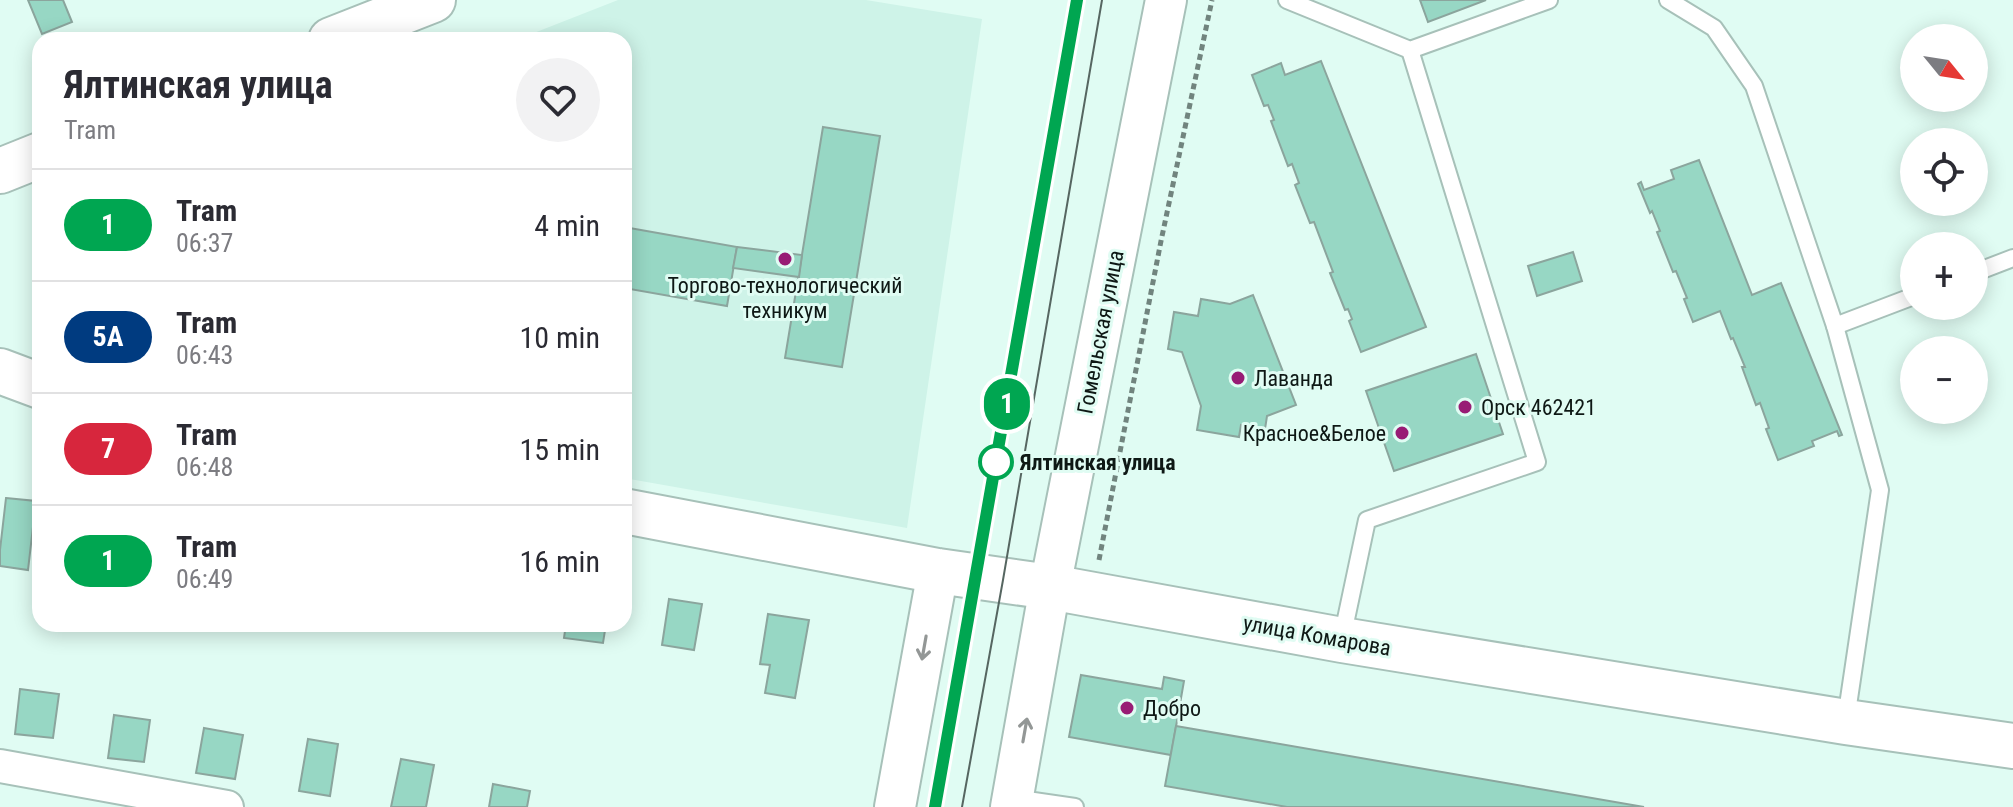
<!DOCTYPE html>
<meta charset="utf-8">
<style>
:root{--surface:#fff;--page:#f2f2f3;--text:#2b2b33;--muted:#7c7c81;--line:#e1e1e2}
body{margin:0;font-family:"Roboto Condensed",sans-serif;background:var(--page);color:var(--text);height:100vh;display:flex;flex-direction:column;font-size:30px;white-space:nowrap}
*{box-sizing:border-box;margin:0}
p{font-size:26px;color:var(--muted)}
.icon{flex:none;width:44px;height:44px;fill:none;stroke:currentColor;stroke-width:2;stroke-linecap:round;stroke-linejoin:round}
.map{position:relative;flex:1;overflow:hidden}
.side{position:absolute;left:32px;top:32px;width:600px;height:600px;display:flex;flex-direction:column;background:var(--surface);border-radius:24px;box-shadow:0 4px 20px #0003}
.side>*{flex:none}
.badge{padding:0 16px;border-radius:26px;font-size:28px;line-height:52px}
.needle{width:52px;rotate:120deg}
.controls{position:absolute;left:1900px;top:24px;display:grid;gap:16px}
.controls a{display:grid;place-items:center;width:88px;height:88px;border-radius:50%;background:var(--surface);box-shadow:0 4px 20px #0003;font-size:40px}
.map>.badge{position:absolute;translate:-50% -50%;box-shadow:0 0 0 4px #fff}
.round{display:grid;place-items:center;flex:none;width:84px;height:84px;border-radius:42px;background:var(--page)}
.headline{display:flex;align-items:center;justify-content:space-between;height:136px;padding:0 32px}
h1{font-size:38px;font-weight:700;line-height:60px}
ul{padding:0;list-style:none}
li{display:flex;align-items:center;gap:24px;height:112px;padding:0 32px;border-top:2px solid var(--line)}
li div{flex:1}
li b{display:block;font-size:30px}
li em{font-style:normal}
li .badge{min-width:88px;font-weight:700;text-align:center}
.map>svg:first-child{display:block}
.built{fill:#cef3e8}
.building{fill:#97d7c4;stroke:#8ba59d;stroke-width:2}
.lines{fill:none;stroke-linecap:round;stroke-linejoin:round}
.service-casing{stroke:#a7c1b9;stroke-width:20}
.minor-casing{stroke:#a7c1b9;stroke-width:36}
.tertiary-casing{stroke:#a7c1b9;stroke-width:44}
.secondary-casing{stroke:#a7c1b9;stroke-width:48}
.path{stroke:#71847e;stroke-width:5;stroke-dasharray:6 4;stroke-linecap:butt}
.service{stroke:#fff;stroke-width:16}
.minor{stroke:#fff;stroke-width:32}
.tertiary{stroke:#fff;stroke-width:40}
.secondary{stroke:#fff;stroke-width:44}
.tram{stroke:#566661;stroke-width:2}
.oneway{stroke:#939796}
.line-casing{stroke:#fff;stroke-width:18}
.line{stroke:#00a651;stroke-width:12}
.poi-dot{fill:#981c75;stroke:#e0fcf3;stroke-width:3}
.stop-dot{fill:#fff;stroke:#00a651;stroke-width:4}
.labels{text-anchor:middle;stroke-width:6;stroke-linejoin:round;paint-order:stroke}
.poi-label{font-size:22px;fill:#0e1815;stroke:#e0fcf3;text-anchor:start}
.street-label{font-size:22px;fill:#0e1815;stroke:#e0fcf3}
.stop-label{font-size:22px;font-weight:bold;fill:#0e1815;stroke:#e0fcf3;text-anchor:start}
</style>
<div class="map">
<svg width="2013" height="807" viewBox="0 0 2013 807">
<rect width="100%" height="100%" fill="#e0fcf3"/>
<polygon class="built" points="618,0 866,0 982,19 907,528 624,478 624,40 516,40"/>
<g class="building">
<polygon points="28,0 63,0 72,22 42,34"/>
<polygon points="1420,0 1486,0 1428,22"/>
<polygon points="1321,61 1426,327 1361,352 1349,321 1352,319 1348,309 1345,310 1330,273 1333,272 1314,222 1310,223 1295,185 1299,183 1292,164 1288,166 1271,121 1274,120 1268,105 1264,106 1252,75 1281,63 1285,75"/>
<polygon points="823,127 880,136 842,367 785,358"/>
<polygon points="1699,160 1752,295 1781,283 1842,435 1839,436 1837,431 1812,441 1814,446 1778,460 1766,429 1769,428 1760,403 1756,405 1742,367 1745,367 1733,338 1731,339 1720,311 1693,322 1684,299 1687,298 1676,271 1673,272 1657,232 1660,231 1652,211 1650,213 1638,184 1641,182 1644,190 1674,179 1671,170"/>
<polygon points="624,227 737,247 727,306 624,288"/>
<polygon points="737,247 802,255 799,277 733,268"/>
<polygon points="1573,252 1582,281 1537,296 1528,266"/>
<polygon points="1253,295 1296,405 1267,416 1265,429 1241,425 1239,437 1197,430 1201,406 1182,352 1168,349 1174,312 1198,316 1201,299 1230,304"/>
<polygon points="1476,354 1503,434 1394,471 1366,391"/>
<polygon points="6,498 36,501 28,570 0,566 0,550"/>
<polygon points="669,599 702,604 694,650 662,645"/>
<polygon points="768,614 809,620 795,698 765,693 770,665 760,664"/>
<polygon points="566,624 606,624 603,643 564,638"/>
<polygon points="1081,675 1162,689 1164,677 1184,681 1171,755 1069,737"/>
<polygon points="20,689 59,694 53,738 15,734"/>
<polygon points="114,715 150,720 144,762 108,758"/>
<polygon points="1176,726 1644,807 1287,807 1165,786"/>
<polygon points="204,728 243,735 235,779 196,773"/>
<polygon points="308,739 338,744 330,796 299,791"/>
<polygon points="401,759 434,765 426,807 391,807"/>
<polygon points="493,784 530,791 527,807 489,807"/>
</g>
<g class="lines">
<g class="service-casing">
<g id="service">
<polyline points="1287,0 1410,50 1549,0"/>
<polyline points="1668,0 1714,28 1754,86 1835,326 1880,490 1846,719"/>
<polyline points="1974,273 2013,258"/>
<polyline points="1835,326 1914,296"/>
<polyline points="1342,638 1367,520 1537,462 1410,50"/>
<polyline points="1014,798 1075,807"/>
</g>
</g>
<g class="minor-casing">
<polyline id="minor" points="0,766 227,807"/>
</g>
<g class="tertiary-casing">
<g id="tertiary">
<polyline points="895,807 938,571"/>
<polyline points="1011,807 1050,587 1166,0"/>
</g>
</g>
<g class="secondary-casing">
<g id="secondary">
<polyline points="331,40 433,0"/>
<polyline points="0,171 40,155"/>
<polyline points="0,371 40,386"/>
<polyline points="624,511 938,571 1050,587 1342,640 1846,722 2013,746"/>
</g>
</g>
<polyline class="path" points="1099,560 1161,241 1212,0"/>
<use href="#service" class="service"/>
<use href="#minor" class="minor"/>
<use href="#tertiary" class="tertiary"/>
<use href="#secondary" class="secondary"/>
<g class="tram">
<polyline points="935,807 1077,0"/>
<polyline points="962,807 1003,580 1102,0"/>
</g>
</g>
<defs><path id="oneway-shaft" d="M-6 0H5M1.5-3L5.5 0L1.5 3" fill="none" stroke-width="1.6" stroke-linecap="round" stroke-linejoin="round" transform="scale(2)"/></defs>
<g class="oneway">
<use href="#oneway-shaft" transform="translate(924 648) rotate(100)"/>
<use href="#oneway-shaft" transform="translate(1025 730) rotate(-80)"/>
</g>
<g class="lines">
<g class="line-casing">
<polyline id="line" points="935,807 1077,0"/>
</g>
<use href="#line" class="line"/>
</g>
<g class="poi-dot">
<circle cx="785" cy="259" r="8"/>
<circle cx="1238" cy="378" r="8"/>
<circle cx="1465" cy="407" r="8"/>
<circle cx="1402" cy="433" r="8"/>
<circle cx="1127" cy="708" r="8"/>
</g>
<circle class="stop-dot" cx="996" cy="462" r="16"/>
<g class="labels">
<g class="poi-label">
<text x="785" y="293" text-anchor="middle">Торгово-технологический<tspan x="785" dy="25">техникум</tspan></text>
<text x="1254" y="386">Лаванда</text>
<text x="1481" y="415">Орск 462421</text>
<text x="1386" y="441" text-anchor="end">Красное&amp;Белое</text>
<text x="1143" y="716">Добро</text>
</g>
<g class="street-label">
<text transform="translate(1100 332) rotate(-79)" y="8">Гомельская улица</text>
<text transform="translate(1317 635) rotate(10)" y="8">улица Комарова</text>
</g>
<g class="stop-label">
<text x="1020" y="470">Ялтинская улица</text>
</g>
</g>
</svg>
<div class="controls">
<a><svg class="needle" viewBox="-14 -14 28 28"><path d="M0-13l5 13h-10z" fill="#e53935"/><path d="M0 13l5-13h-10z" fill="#7c7c81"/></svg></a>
<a><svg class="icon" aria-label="locate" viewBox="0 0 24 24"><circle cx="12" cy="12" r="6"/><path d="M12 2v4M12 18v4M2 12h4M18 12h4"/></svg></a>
<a>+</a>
<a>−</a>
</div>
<b class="badge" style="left:1007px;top:404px;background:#00a651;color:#fff">1</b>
<section class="side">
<div class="headline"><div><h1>Ялтинская улица</h1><p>Tram</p></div><a class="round"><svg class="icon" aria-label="heart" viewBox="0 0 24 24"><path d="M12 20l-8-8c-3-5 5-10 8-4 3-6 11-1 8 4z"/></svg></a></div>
<ul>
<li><span class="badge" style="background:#00a651;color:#fff">1</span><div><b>Tram</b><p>06:37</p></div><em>4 min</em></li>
<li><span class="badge" style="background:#003b80;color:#fff">5А</span><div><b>Tram</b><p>06:43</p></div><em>10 min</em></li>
<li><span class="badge" style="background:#d7263d;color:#fff">7</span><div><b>Tram</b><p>06:48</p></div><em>15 min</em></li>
<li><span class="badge" style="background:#00a651;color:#fff">1</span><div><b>Tram</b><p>06:49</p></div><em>16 min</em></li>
</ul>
</section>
</div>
